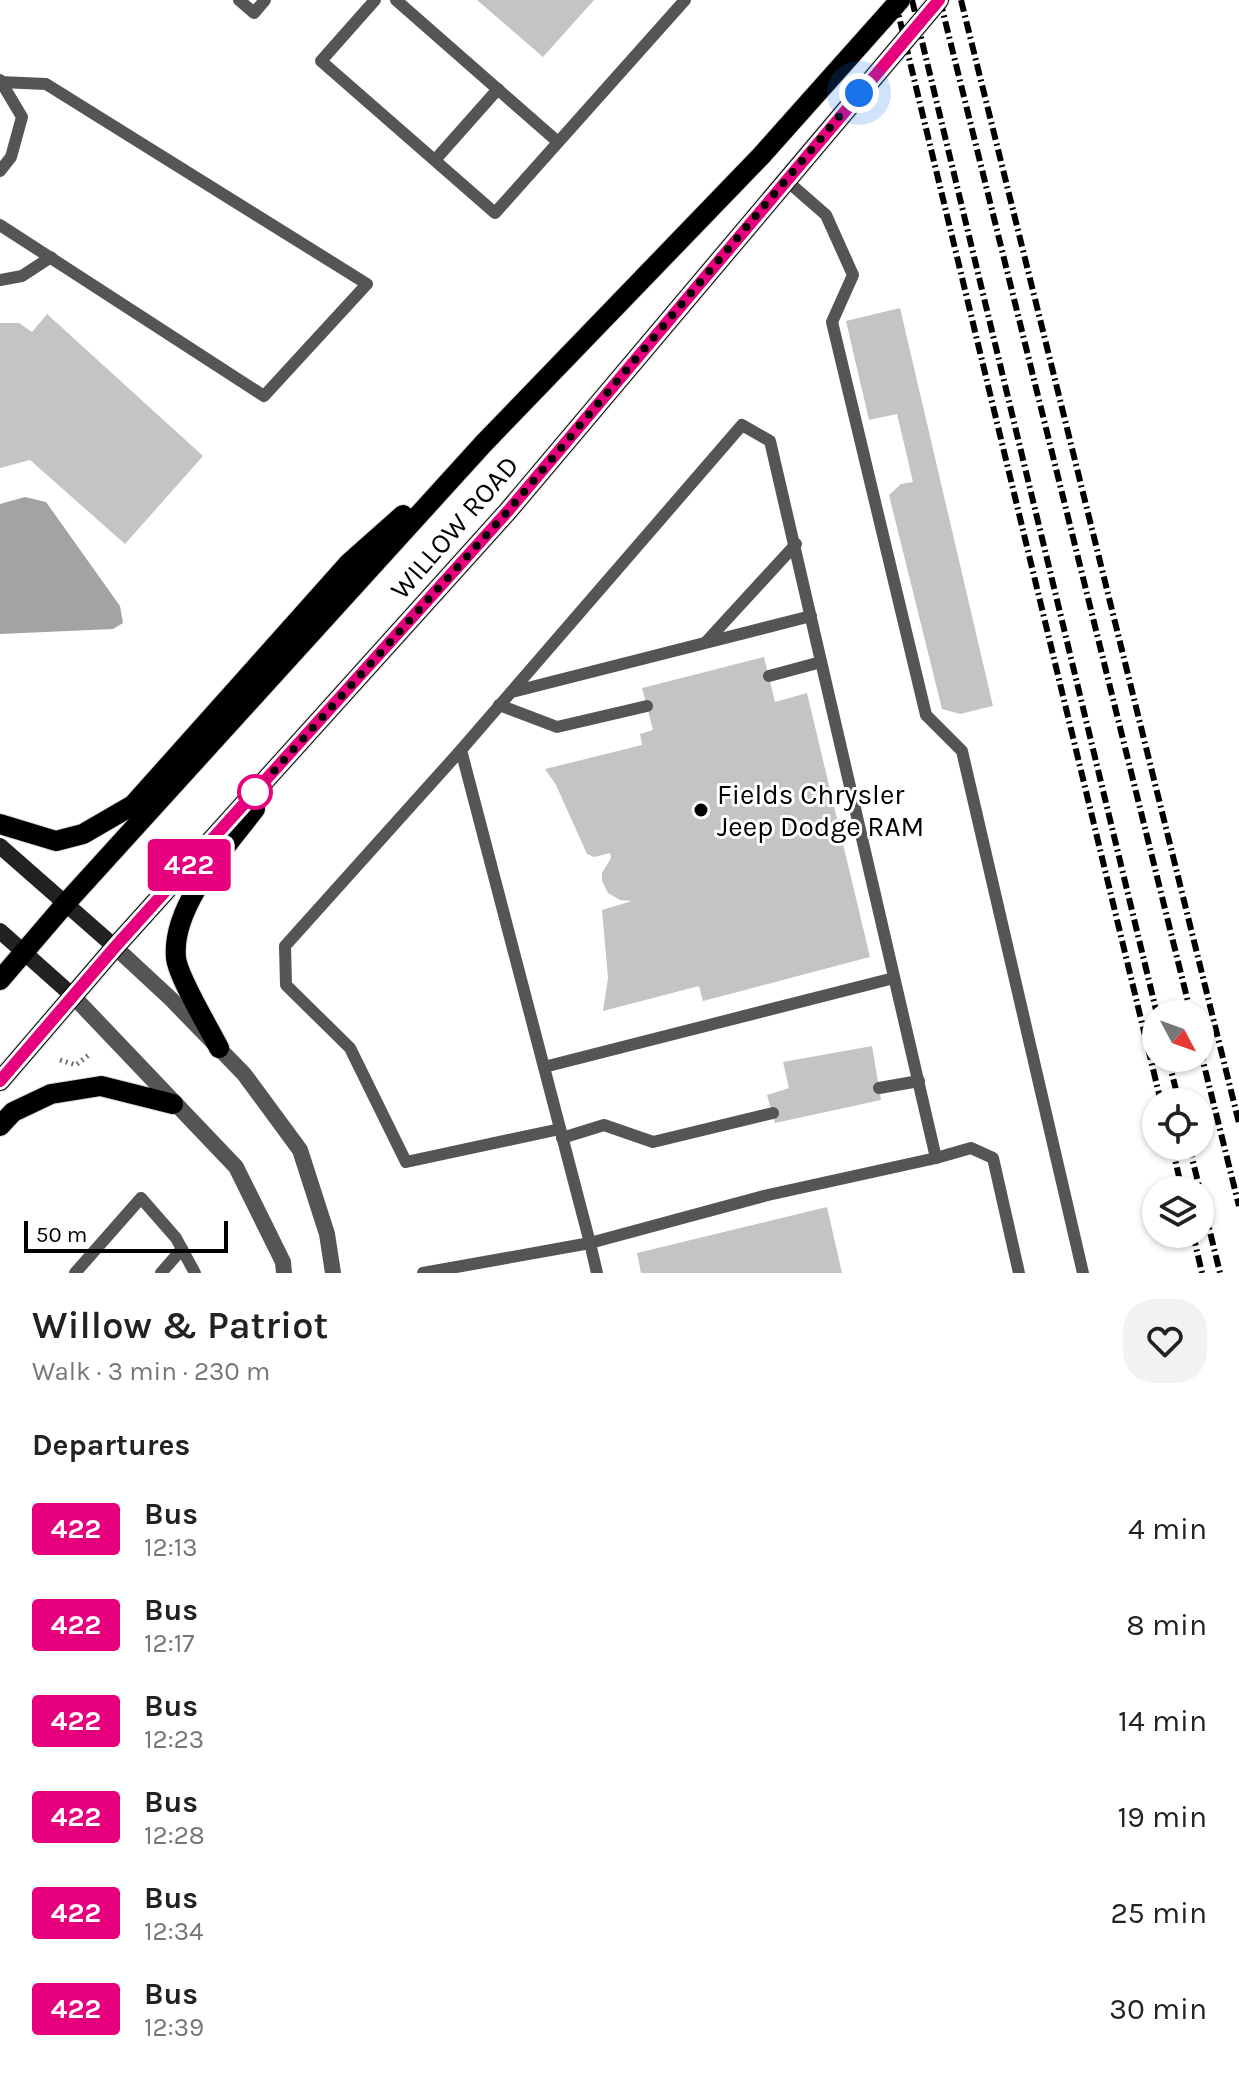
<!DOCTYPE html>
<meta charset="utf-8">
<style>
:root{--surface:#fff;--page:#f2f2f2;--text:#222;--muted:#767676}
body{margin:0;font-family:Karla,sans-serif;background:var(--page);color:var(--text);height:100vh;display:flex;flex-direction:column;font-size:30px;white-space:nowrap}
*{box-sizing:border-box;margin:0}
p{font-size:26px;color:var(--muted)}
.icon{flex:none;width:44px;height:44px;fill:none;stroke:currentColor;stroke-width:2;stroke-linecap:round;stroke-linejoin:round}
.map{position:relative;height:1273px;overflow:hidden}
.side{display:flex;flex-direction:column;background:var(--surface);flex:1}
.side>*{flex:none}
.badge{padding:0 16px;border-radius:6px;font-size:28px;line-height:52px}
.needle{width:52px;rotate:131deg}
.tools{position:absolute;left:1142px;top:1000px;display:grid;gap:16px}
.tools a{display:grid;place-items:center;width:72px;height:72px;border-radius:50%;background:var(--surface);box-shadow:0 2px 6px #0004;font-size:40px}
.scale{position:absolute;left:24px;bottom:20px;width:204px;box-sizing:border-box;padding-left:8px;border:4px solid #000;border-top:0;font-size:22px;line-height:28px;white-space:nowrap;color:#000;-webkit-text-stroke:6px #fff;paint-order:stroke}
.you{position:absolute;width:40px;height:40px;margin:-20px;border:6px solid #fff;border-radius:50%;background:#1a73e8;box-shadow:0 0 0 12px #1a73e833}
.map>.badge{position:absolute;translate:-50% -50%;box-shadow:0 0 0 4px #fff}
h2{padding:0 32px;font-size:30px;line-height:72px}
.round{display:grid;place-items:center;flex:none;width:84px;height:84px;border-radius:32px;background:var(--page)}
.summary{display:flex;align-items:center;justify-content:space-between;height:136px;padding:0 32px}
h1{font-size:38px;font-weight:600;line-height:60px}
ul{padding:0;list-style:none}
li{display:flex;align-items:center;gap:24px;height:96px;padding:0 32px}
li div{flex:1}
li b{display:block;font-size:30px}
li em{font-style:normal}
li .badge{min-width:88px;font-weight:700;text-align:center}
.map>svg:first-child{display:block}
.water{fill:#a3a3a3}
.building{fill:#c4c4c4}
.lines{fill:none;stroke-linecap:round;stroke-linejoin:round}
.primary-casing{stroke:#dbdbdb;stroke-width:22}
.path{stroke:#777;stroke-width:5;stroke-dasharray:2 4;stroke-linecap:butt}
.service{stroke:#555;stroke-width:12}
.minor{stroke:#555;stroke-width:16}
.secondary{stroke:#222;stroke-width:16}
.primary{stroke:#000;stroke-width:20}
.rail{stroke:#000;stroke-width:6;stroke-dasharray:12 4 2 4;stroke-linecap:butt}
.line-casing{stroke:#fff;stroke-width:18}
.line{stroke:#e6007e;stroke-width:12}
.walk{stroke:#000;stroke-width:8;stroke-dasharray:0 14.4}
.stop-dot{fill:#fff;stroke:#e6007e;stroke-width:4}
.poi-dot{fill:#000;stroke:#fff;stroke-width:3}
.labels{text-anchor:middle;stroke-width:6;stroke-linejoin:round;paint-order:stroke}
.street-label{font-size:28px;fill:#000;stroke:#fff}
.poi-label{font-size:28px;fill:#000;stroke:#fff;text-anchor:start}
</style>
<div class="map">
<svg width="1239" height="1273" viewBox="0 0 1239 1273">
<rect width="100%" height="100%" fill="#fff"/>
<polygon class="water" points="25,497 46,502 120,606 123,623 113,629 0,634 0,504"/>
<g class="building">
<polygon points="477,0 594,0 543,57"/>
<polygon points="900,308 993,706 960,714 942,709 889,495 901,484 913,482 897,414 869,420 846,321"/>
<polygon points="47,314 203,456 125,544 30,460 0,468 0,323 19,323 32,332"/>
<polygon points="764,657 775,702 807,693 870,957 703,1001 699,986 603,1011 608,978 602,910 632,901 620,900 608,893 602,881 602,873 611,858 610,853 594,857 587,854 556,785 545,769 642,745 640,734 653,730 642,688"/>
<polygon points="872,1046 881,1100 775,1123 767,1095 789,1088 783,1062"/>
<polygon points="827,1207 842,1273 641,1273 637,1253"/>
</g>
<g class="lines">
<g class="primary-casing">
<g id="primary">
<polyline points="0,824 56,841 83,834 133,805 349,563 403,515"/>
<polyline points="0,980 66,903 484,443 761,156 900,0"/>
<path d="M219 1048C209 1028 178 977 176 958 171 907 225 848 255 809"/>
<polyline points="0,1081 115,947 508,511 939,0"/>
<polyline points="0,1126 13,1112 51,1094 101,1086 173,1104"/>
</g>
</g>
<polyline class="path" points="60,1060 76,1065 90,1054"/>
<g class="service">
<polyline points="239,0 254,13 265,0"/>
<polyline points="375,0 321,61 495,213 685,0"/>
<polyline points="396,0 558,142"/>
<polyline points="0,80 22,117 11,157 0,171"/>
<polyline points="0,82 46,84 367,284 264,396 0,225"/>
<polyline points="435,160 498,89"/>
<polyline points="786,180 826,215 853,275 832,322 926,715 962,751 1083,1273"/>
<polyline points="0,280 22,276 51,257"/>
<polygon points="742,425 770,441 936,1158 768,1195 590,1243 461,750"/>
<polyline points="706,642 796,544"/>
<polyline points="769,676 821,662"/>
<polyline points="512,692 811,616"/>
<polyline points="499,705 557,727 647,706"/>
<polyline points="461,750 285,946 286,985 350,1048 406,1162 560,1129"/>
<polyline points="544,1067 894,978"/>
<polyline points="879,1088 919,1081"/>
<polyline points="562,1138 604,1125 653,1142 773,1113"/>
<polyline points="936,1158 971,1148 993,1158 1019,1273"/>
<polyline points="75,1273 141,1198 176,1238 195,1273"/>
<polyline points="161,1273 182,1249"/>
<polyline points="423,1273 590,1243 597,1273"/>
</g>
<g class="minor">
<polyline points="115,947 171,999 244,1074 300,1150 327,1234 333,1273"/>
<polyline points="73,996 236,1167 283,1262 284,1273"/>
</g>
<g class="secondary">
<polyline points="0,846 115,947"/>
<polyline points="0,931 73,996"/>
</g>
<use href="#primary" class="primary"/>
<g class="rail">
<polyline points="895,0 1161,1102"/>
<polyline points="912,0 1157,1014"/>
<polyline points="940,0 1191,1014"/>
<polyline points="961,0 1239,1123"/>
<polyline points="1200,1049 1239,1206"/>
<polyline points="1168,1058 1179,1102"/>
<polyline points="1172,1146 1182,1190"/>
<polyline points="1189,1146 1200,1190"/>
<polyline points="1200,1191 1220,1273"/>
<polyline points="1193,1234 1202,1273"/>
</g>
</g>
<g class="lines">
<g class="line-casing">
<polyline id="line" points="0,1081 115,947 508,511 939,0"/>
</g>
<use href="#line" class="line"/>
<polyline class="walk" points="255,792 508,511 859,93"/>
</g>
<circle class="stop-dot" cx="255" cy="792" r="16"/>
<circle class="poi-dot" cx="701" cy="810" r="8"/>
<g class="labels">
<g class="street-label">
<text transform="translate(454 527) rotate(-49)" y="10">WILLOW ROAD</text>
</g>
<g class="poi-label">
<text x="717" y="804">Fields Chrysler<tspan x="717" dy="32">Jeep Dodge RAM</tspan></text>
</g>
</g>
</svg>
<div class="tools">
<a><svg class="needle" viewBox="-14 -14 28 28"><path d="M0-13l5 13h-10z" fill="#e53935"/><path d="M0 13l5-13h-10z" fill="#767676"/></svg></a>
<a><svg class="icon" aria-label="locate" viewBox="0 0 24 24"><circle cx="12" cy="12" r="6"/><path d="M12 2v4M12 18v4M2 12h4M18 12h4"/></svg></a>
<a><svg class="icon" aria-label="layers" viewBox="0 0 24 24"><path d="M12 4l9 5-9 5-9-5zM3 14l9 5 9-5"/></svg></a>
</div>
<div class="scale">50 m</div>
<div class="you" style="left:859px;top:93px"></div>
<b class="badge" style="left:189px;top:865px;background:#e6007e;color:#fff">422</b>
</div>
<section class="side">
<div class="summary"><div><h1>Willow &amp; Patriot</h1><p>Walk · 3 min · 230 m</p></div><a class="round"><svg class="icon" aria-label="heart" viewBox="0 0 24 24"><path d="M12 20l-8-8c-3-5 5-10 8-4 3-6 11-1 8 4z"/></svg></a></div>
<h2>Departures</h2>
<ul>
<li><span class="badge" style="background:#e6007e;color:#fff">422</span><div><b>Bus</b><p>12:13</p></div><em>4 min</em></li>
<li><span class="badge" style="background:#e6007e;color:#fff">422</span><div><b>Bus</b><p>12:17</p></div><em>8 min</em></li>
<li><span class="badge" style="background:#e6007e;color:#fff">422</span><div><b>Bus</b><p>12:23</p></div><em>14 min</em></li>
<li><span class="badge" style="background:#e6007e;color:#fff">422</span><div><b>Bus</b><p>12:28</p></div><em>19 min</em></li>
<li><span class="badge" style="background:#e6007e;color:#fff">422</span><div><b>Bus</b><p>12:34</p></div><em>25 min</em></li>
<li><span class="badge" style="background:#e6007e;color:#fff">422</span><div><b>Bus</b><p>12:39</p></div><em>30 min</em></li>
</ul>
</section>
